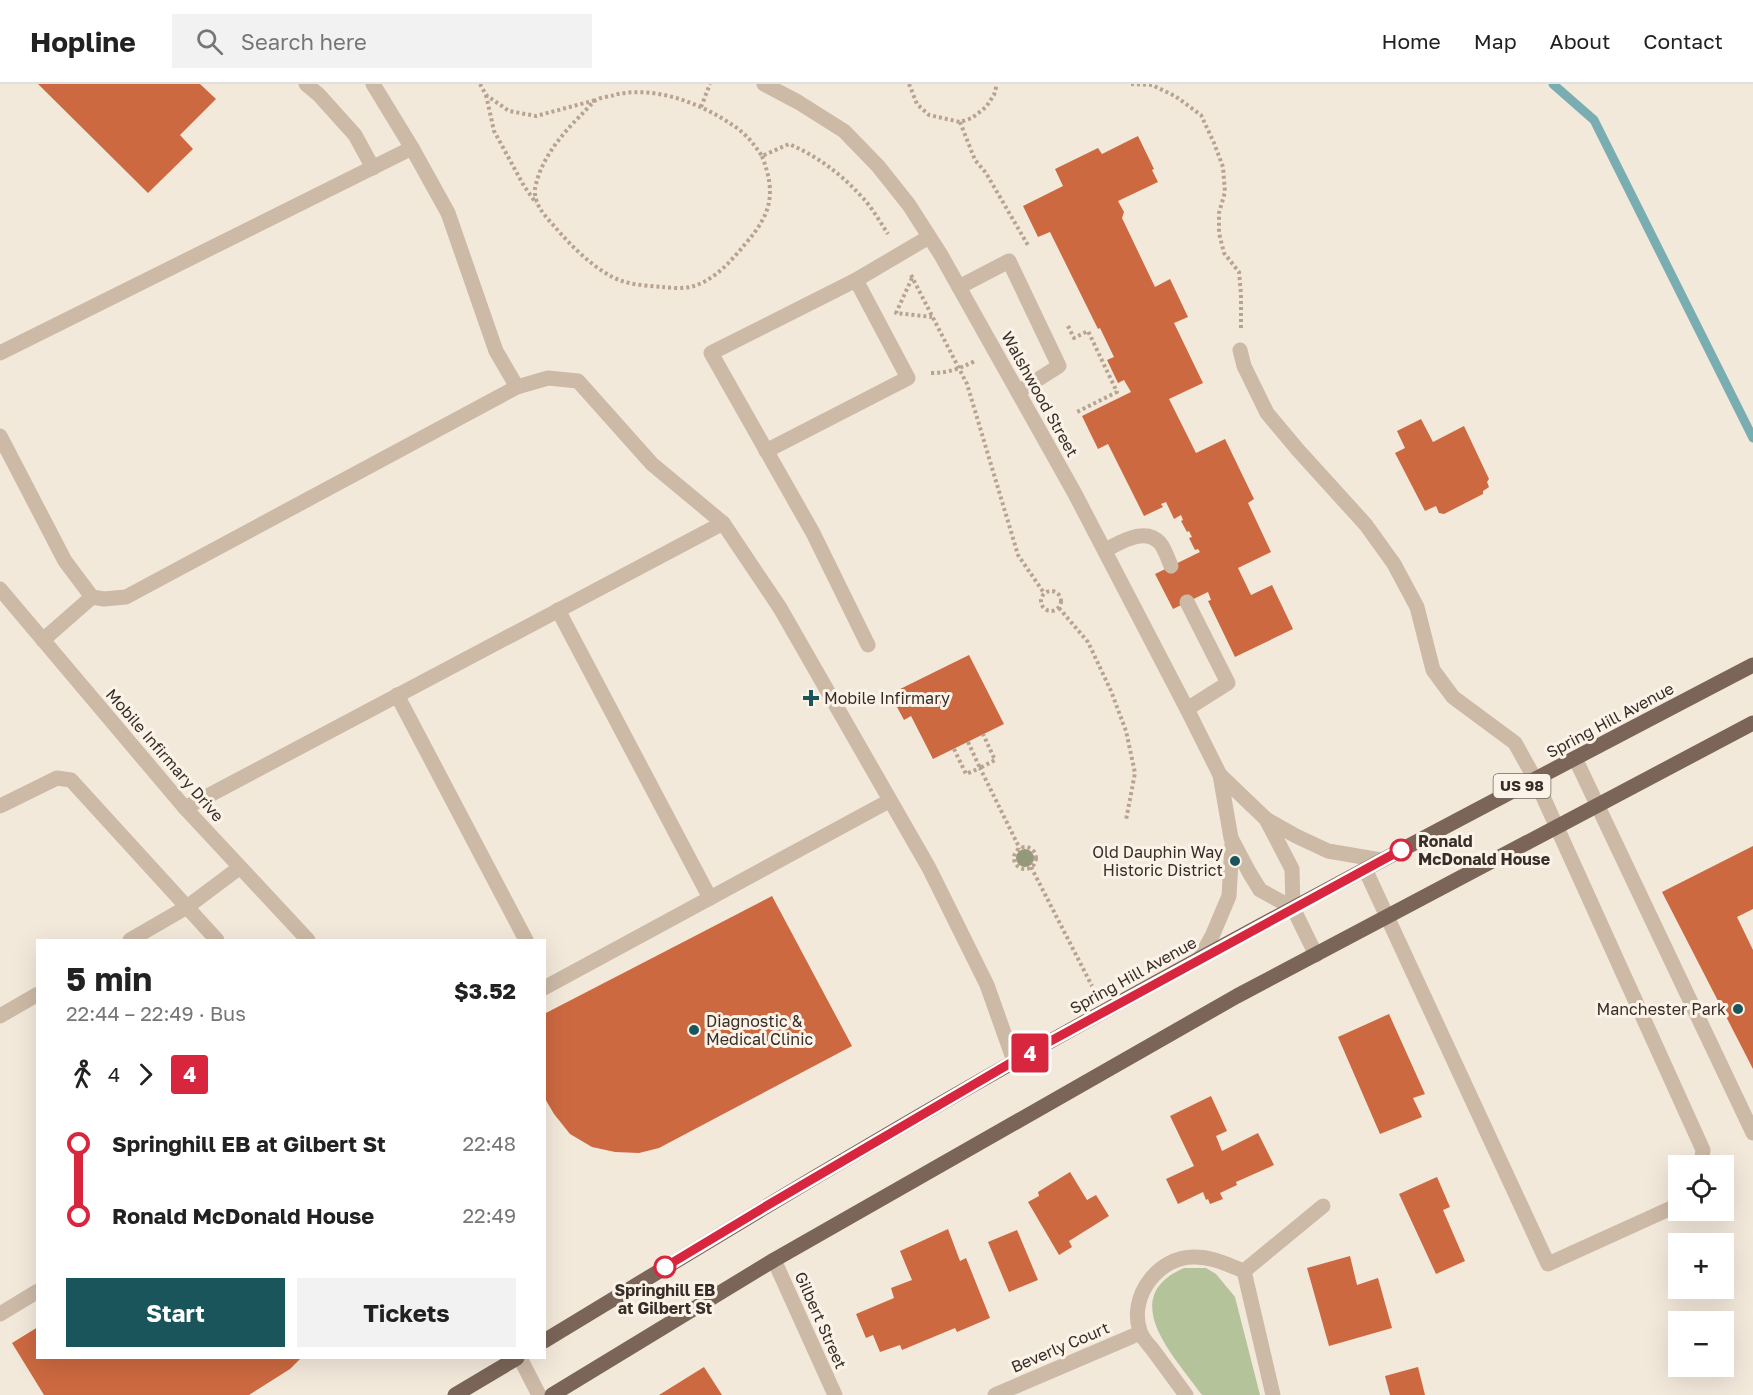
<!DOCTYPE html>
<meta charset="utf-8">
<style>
:root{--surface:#fff;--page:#f2f2f2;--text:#222;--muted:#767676;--line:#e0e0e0;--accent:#1b555c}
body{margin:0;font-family:"Golos Text",sans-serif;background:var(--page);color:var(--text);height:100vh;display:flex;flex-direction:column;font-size:22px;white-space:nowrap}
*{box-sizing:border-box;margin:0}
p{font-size:20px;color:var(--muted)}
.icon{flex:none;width:33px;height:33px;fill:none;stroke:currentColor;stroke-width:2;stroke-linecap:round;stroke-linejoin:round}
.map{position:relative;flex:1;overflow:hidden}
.sheet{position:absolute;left:36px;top:855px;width:510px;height:420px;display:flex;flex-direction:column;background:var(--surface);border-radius:0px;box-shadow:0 6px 24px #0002}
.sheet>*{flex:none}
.badge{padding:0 12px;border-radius:4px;font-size:21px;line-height:39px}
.tools{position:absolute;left:1668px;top:1071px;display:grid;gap:12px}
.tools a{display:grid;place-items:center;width:66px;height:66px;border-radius:0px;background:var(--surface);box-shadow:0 6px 24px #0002;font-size:30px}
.map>.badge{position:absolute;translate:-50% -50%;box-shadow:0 0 0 3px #fff}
.legs{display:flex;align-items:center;gap:9px;height:66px;padding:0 30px;font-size:20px}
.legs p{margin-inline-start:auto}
.headline{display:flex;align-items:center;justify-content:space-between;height:102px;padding:0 30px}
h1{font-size:33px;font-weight:700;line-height:45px}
.action{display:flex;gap:12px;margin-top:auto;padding:12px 30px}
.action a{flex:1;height:69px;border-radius:0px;background:var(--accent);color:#fff;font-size:24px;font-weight:700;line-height:69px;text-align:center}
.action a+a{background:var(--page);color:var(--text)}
ul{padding:0 30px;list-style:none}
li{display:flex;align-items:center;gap:21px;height:72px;font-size:22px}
li i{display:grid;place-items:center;width:9px;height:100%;margin:0 8px;background:currentColor}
li i::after{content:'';width:15px;height:15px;margin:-8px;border:4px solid;border-radius:50%;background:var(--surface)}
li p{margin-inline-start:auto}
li:first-child i{background:linear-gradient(#0000 50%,currentColor 0)}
li:last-child i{background:linear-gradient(currentColor 50%,#0000 0)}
header{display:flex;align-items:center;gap:36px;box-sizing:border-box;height:84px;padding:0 30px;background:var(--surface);border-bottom:2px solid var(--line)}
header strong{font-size:28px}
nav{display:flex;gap:33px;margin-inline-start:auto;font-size:21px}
.search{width:420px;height:54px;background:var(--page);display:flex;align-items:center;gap:15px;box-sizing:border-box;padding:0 21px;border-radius:0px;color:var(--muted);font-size:22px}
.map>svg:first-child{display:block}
.green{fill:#b4c39a}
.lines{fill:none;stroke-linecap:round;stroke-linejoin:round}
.stream{stroke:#79adb2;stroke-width:9}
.building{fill:#cc6941}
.path{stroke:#b8a391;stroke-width:4;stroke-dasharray:3 3;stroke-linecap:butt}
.service{stroke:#ccb9a6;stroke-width:15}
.minor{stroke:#ccb9a6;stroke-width:15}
.primary{stroke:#7b6558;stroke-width:15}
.tree{fill:#93997a}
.line-1-casing{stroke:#fff;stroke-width:14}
.line-1{stroke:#d7263d;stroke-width:9}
.poi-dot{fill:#1b555c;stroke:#fbf3e8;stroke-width:2}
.stop-1-dot{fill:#fff;stroke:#d7263d;stroke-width:3}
.labels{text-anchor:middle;stroke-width:6;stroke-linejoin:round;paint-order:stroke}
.shield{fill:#fbf3e8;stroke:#726862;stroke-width:1.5}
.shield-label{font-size:15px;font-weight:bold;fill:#382d28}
.street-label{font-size:16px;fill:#382d28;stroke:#fbf3e8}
.poi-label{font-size:16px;fill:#382d28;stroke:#fbf3e8;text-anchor:start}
.stop-label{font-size:16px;font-weight:bold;fill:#382d28;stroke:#fbf3e8;text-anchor:start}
</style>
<header>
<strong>Hopline</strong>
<div class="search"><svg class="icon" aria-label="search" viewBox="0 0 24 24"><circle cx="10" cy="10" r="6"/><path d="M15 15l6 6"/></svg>Search here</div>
<nav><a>Home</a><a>Map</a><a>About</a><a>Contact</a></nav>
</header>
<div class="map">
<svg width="1753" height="1311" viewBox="0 0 1753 1311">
<rect width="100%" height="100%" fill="#f3e9db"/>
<path class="green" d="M1184 1184H1206L1216 1190 1235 1213 1260 1311H1202C1176 1274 1115 1214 1184 1184Z"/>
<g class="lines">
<polyline class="stream" points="1553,0 1594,36 1753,354"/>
</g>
<g class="building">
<polygon points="38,0 200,0 216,15 180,51 193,65 148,109"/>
<polygon points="1138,52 1154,85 1152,86 1158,98 1118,117 1124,128 1122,134 1155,203 1170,195 1188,233 1174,239 1203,299 1169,315 1196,369 1225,355 1254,415 1248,419 1271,468 1238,484 1251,511 1272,501 1293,545 1235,573 1208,517 1211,516 1208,508 1173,525 1155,490 1200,468 1198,465 1195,466 1189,454 1192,453 1189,447 1187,448 1181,437 1183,436 1181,431 1174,435 1166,418 1161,420 1163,423 1144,432 1108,360 1098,365 1082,332 1131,308 1124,296 1118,299 1107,276 1114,273 1100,244 1098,245 1050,148 1038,153 1023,122 1063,102 1055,85 1098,64 1102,70"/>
<polygon points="1421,335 1433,358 1464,342 1489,395 1487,398 1489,403 1483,407 1483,410 1444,430 1439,429 1436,422 1425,427 1395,369 1405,364 1397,347"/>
<polygon points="969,571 1004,640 933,675 911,632 904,636 890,610"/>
<polygon points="1753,762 1753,825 1737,833 1753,866 1753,985 1662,808"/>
<polygon points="772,812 852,962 659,1064 639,1069 615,1068 592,1063 570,1050 554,1030 544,1013 544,930"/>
<polygon points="1389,930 1425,1010 1413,1014 1422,1033 1380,1050 1338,953"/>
<polygon points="1211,1012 1227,1047 1216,1052 1222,1067 1258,1049 1274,1081 1236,1098 1237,1101 1220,1109 1223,1115 1210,1120 1208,1115 1206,1116 1203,1108 1178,1120 1166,1095 1194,1082 1170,1032"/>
<polygon points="1070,1088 1087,1116 1096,1111 1109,1132 1069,1157 1072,1163 1059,1171 1028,1118 1039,1112 1038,1108"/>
<polygon points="1437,1093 1450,1123 1443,1126 1465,1177 1436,1190 1399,1110"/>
<polygon points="948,1145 960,1177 966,1174 990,1234 957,1248 955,1244 902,1266 900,1261 880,1268 873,1251 866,1254 856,1230 894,1214 891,1204 912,1196 900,1167"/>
<polygon points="1017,1146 1038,1196 1009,1208 988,1158"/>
<polygon points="1350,1172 1357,1201 1378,1194 1392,1244 1329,1262 1307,1184"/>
<polygon points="38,1243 38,1274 301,1274 290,1285 249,1311 44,1311 12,1259"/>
<polygon points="704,1283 722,1311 659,1311"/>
<polygon points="1418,1283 1425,1311 1390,1311 1385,1292"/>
</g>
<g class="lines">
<g class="path">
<polyline points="480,0 486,11 509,27 536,32 596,16"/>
<polyline points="909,0 917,20 929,31 960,38 972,34 986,23 994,11 997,0"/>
<polyline points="1131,0 1152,1 1175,12 1201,31 1214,59 1223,83 1225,108 1219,129 1219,149 1224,169 1239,188 1241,210 1241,244"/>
<polyline points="486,11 494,47 524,102 536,119"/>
<polyline points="701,23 710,0"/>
<polyline points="960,38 975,76 986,89 1029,163"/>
<path d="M762 72C776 109 772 129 746 159 732 176 716 195 694 202 685 205 672 204 662 203 649 202 634 201 622 197 598 189 571 162 555 143 544 131 531 117 536 100 543 72 563 49 583 29 587 25 592 19 596 16 601 13 609 13 614 11 654 1 701 19 734 42 746 50 754 60 762 72L789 60C817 72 840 89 861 112 872 123 880 138 888 150"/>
<polyline points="911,191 967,300 1018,471 1044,509"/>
<polyline points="912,194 896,229 932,233"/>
<polyline points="1068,242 1074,254 1088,247 1117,308 1077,328"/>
<path d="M931 289C948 289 959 285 975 277"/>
<circle cx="1051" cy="517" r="10"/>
<polyline points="1059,524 1088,558 1111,607 1126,647 1135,689 1126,736"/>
<polyline points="968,658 980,684 995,676 983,650"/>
<polyline points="954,665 966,690 980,684 1020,765"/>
<circle cx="1025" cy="774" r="11"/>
<polyline points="1031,783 1092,902"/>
</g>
<g class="service">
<polyline points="306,0 319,11 355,51 373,84"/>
<polyline points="373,0 412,64"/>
<polyline points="959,203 1009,177 1059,282 1018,308"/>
<polyline points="1240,266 1244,282 1267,329 1298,366 1366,441 1394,480 1417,523 1433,586 1453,613 1515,659 1535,695 1703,1066 1701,1082"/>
<polyline points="0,269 412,64 448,129 496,267 517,303 548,294 578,297 652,380 723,439"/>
<polyline points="0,352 65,477 92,513"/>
<polyline points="766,367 908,294 856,196"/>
<path d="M1105 466C1120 459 1145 442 1160 459 1165 465 1168 475 1171 482"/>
<polyline points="558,526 710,814"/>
<polyline points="43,556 92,513 104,515 126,513 517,303"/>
<polyline points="868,561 813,449 711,269 856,196 929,153"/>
<polyline points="397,611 526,856"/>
<polyline points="1187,625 1228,599 1187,518"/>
<polyline points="1575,674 1753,1049"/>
<polyline points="0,722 57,694 71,696 217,856"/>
<polyline points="185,724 723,439 780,524 929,784 987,901 1014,977"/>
<polyline points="1365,785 1548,1180 1678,1121"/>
<polyline points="130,856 187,823 239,784"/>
<polyline points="544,904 889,717"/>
<polyline points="0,932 38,910"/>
<polyline points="0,1230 38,1207"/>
</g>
<g class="minor">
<polyline points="764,0 798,18 844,47 878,82 909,121 941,171 1074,408 1187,625 1220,691 1231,754 1249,788 1260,806 1293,824"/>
<polyline points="0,505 185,724 308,856"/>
<polyline points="1220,691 1266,735 1292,785 1293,824 1316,871"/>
<polyline points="1266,735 1296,752 1328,767 1381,776"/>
<polyline points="1200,874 1213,850 1229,812 1232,760"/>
<polyline points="774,1176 835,1311"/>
<polyline points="1244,1187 1273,1311"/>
<polyline points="1244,1187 1323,1122"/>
<polyline points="520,1274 539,1311"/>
<polyline points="995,1311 1140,1249"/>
<path d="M1186 1311C1175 1296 1164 1281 1153 1266 1148 1260 1142 1254 1140 1247 1128 1212 1159 1172 1195 1173 1213 1173 1228 1181 1244 1187"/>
</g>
<g class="primary">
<path d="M544 1257C701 1162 857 1066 1017 976 1260 839 1506 710 1753 581"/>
<polyline points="455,1311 517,1274"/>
<polyline points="552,1311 774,1176 1237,912 1753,639"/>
</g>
</g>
<circle class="tree" cx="1025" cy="774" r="9"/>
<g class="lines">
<g class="line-1-casing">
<polyline id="line-1" points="665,1183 763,1124 1014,977 1401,766"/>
</g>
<use href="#line-1" class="line-1"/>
</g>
<g class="poi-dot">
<path d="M808 605h6v6h6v6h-6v6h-6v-6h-6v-6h6z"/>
<circle cx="1235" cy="777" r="6"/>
<circle cx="1738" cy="925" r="6"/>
<circle cx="694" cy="946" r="6"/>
</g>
<g class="stop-1-dot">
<circle cx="1401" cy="766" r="10"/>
<circle cx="665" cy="1183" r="10"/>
</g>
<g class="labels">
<rect class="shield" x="1493.5" y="690" width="57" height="24" rx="4.5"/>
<g class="shield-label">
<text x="1522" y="707">US 98</text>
</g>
<g class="street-label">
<text transform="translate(1040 310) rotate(61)" y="6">Walshwood Street</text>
<text transform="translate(1610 636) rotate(-28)" y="6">Spring Hill Avenue</text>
<text transform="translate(165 671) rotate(49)" y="6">Mobile Infirmary Drive</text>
<text transform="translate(1133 891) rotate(-29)" y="6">Spring Hill Avenue</text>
<text transform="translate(821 1236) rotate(66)" y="6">Gilbert Street</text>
<text transform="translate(1060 1263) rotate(-23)" y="6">Beverly Court</text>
</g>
<g class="poi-label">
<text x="824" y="620">Mobile Infirmary</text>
<text x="1223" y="774" text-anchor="end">Old Dauphin Way<tspan x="1223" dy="18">Historic District</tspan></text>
<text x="1726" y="931" text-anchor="end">Manchester Park</text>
<text x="706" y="943">Diagnostic &amp;<tspan x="706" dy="18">Medical Clinic</tspan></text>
</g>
<g class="stop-label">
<text x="1418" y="763">Ronald<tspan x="1418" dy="18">McDonald House</tspan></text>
<text x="665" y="1212" text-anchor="middle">Springhill EB<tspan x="665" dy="18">at Gilbert St</tspan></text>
</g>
</g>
</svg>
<div class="tools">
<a><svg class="icon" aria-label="locate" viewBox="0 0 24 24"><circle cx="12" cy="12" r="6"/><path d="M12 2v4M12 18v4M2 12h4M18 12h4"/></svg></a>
<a>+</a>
<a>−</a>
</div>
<b class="badge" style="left:1030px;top:969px;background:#d7263d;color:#fff">4</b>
<section class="sheet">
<div class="headline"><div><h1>5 min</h1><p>22:44 – 22:49 · Bus</p></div><b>$3.52</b></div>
<div class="legs"><svg class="icon" aria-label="walk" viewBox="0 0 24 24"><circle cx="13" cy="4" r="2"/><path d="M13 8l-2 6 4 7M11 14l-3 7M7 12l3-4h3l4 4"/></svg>4<svg class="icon" aria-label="forward" viewBox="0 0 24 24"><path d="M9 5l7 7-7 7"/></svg><b class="badge" style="background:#d7263d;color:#fff">4</b></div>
<ul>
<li><i style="color:#d7263d"></i><b>Springhill EB at Gilbert St</b><p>22:48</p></li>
<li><i style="color:#d7263d"></i><b>Ronald McDonald House</b><p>22:49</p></li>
</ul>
<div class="action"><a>Start</a><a>Tickets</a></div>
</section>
</div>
